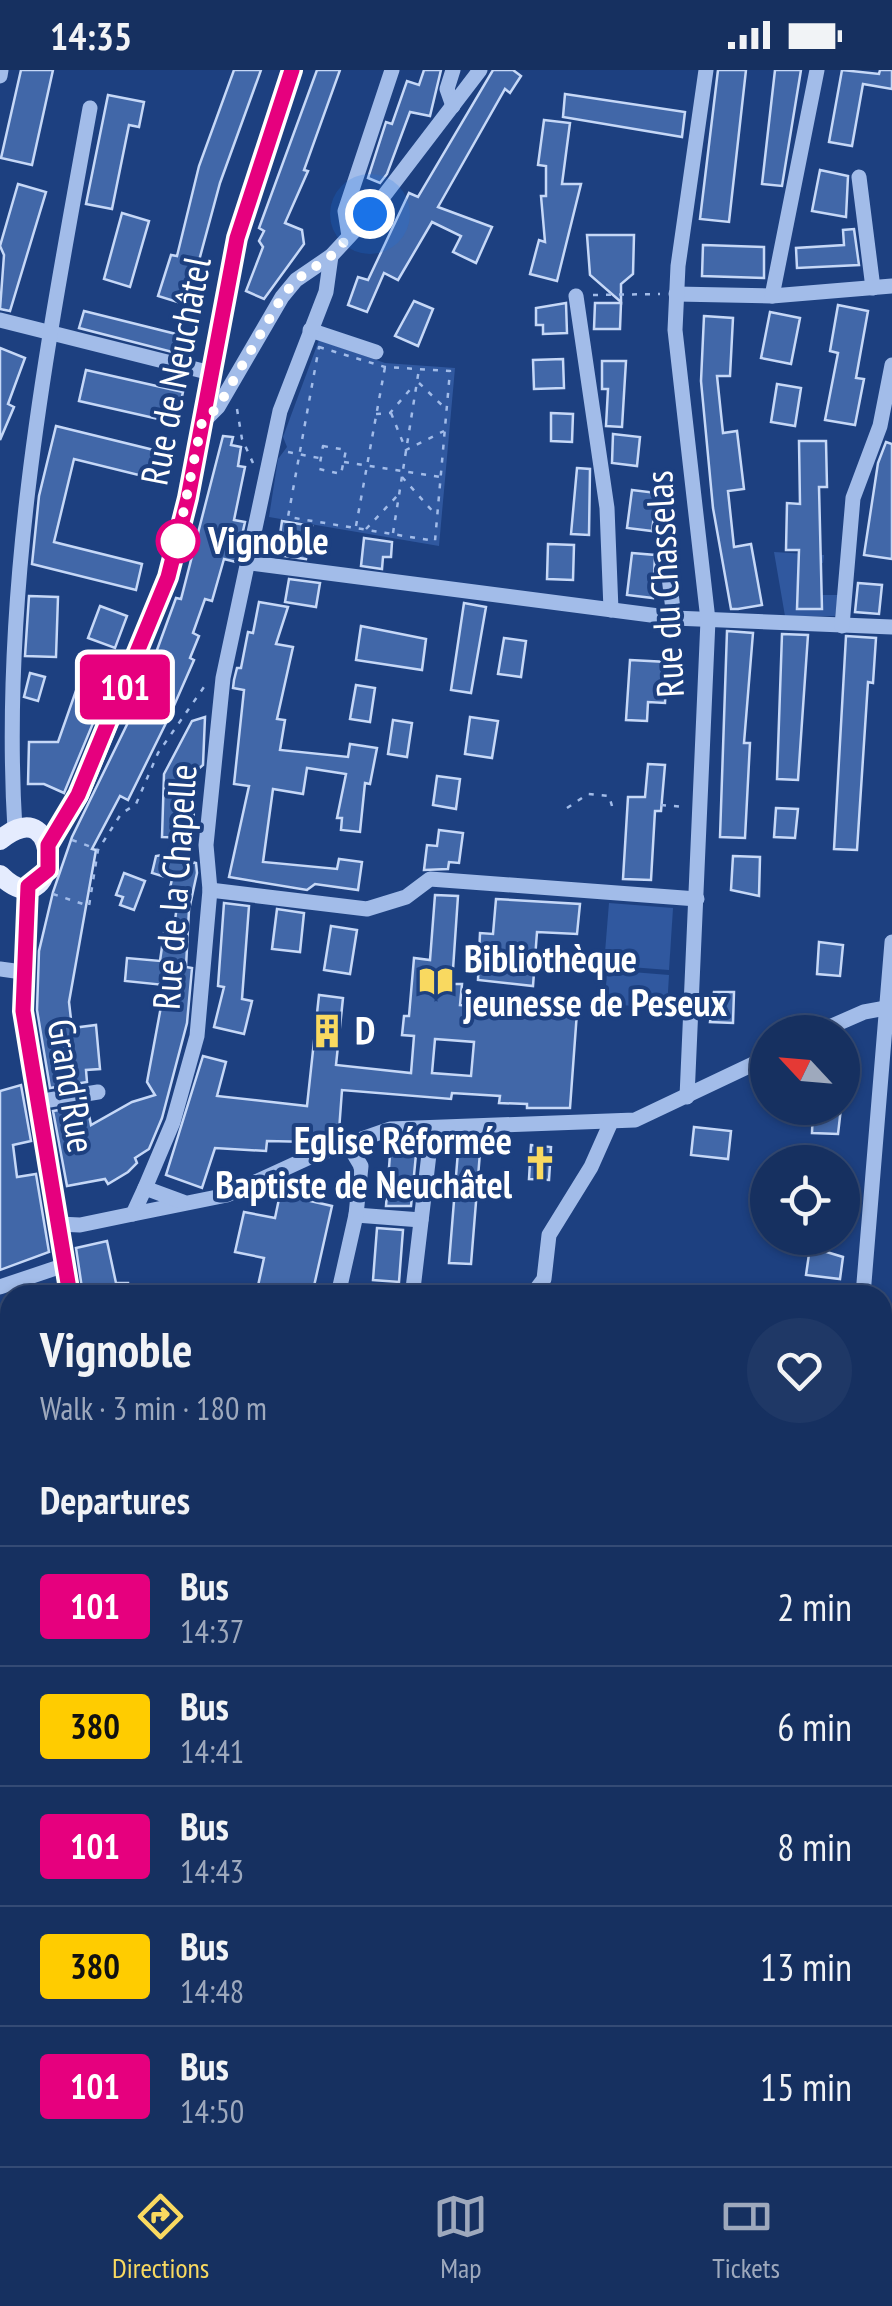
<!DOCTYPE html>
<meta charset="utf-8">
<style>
:root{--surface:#163060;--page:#1f3866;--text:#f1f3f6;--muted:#9ea9bd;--line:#354b75;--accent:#f9d960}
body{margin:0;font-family:"PT Sans Narrow",sans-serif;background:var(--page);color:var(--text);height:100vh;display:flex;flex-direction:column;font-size:38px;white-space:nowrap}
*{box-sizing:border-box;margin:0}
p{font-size:32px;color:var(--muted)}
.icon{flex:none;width:55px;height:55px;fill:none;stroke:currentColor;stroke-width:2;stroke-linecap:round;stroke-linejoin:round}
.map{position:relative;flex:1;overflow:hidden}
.details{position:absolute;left:0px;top:1215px;width:892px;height:882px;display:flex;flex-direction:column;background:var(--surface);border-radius:30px 30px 0 0;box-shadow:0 2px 8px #0004,0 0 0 2px var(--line)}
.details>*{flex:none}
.badge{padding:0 20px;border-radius:8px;font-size:35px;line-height:65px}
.needle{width:65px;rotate:296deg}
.fabs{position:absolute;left:750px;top:945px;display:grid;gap:20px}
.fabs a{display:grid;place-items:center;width:110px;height:110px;border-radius:50%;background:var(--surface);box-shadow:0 2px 8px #0004,0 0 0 2px var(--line);font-size:50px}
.you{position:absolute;width:50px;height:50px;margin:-25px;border:8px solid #fff;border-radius:50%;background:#1a73e8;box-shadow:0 0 0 15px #1a73e833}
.map>.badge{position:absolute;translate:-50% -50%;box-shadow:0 0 0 5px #fff}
h2{padding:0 40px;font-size:38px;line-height:90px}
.round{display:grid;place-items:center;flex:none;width:105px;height:105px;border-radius:52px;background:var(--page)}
.head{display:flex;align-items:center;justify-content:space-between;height:170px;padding:0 40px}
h1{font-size:48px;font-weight:600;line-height:75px}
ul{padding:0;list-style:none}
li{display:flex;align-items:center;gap:30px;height:120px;padding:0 40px;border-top:2px solid var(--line)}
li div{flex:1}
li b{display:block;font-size:38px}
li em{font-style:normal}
li .badge{min-width:110px;font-weight:700;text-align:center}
.status{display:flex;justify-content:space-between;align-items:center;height:70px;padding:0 50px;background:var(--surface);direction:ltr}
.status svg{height:28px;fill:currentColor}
.tabs{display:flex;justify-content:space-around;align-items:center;height:140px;border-top:2px solid var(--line);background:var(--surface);font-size:28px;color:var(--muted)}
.tabs a{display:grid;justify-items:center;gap:5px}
.tabs .on{color:var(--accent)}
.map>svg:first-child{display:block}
.green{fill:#30589f}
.building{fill:#4167a8;stroke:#c6d8f7;stroke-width:2.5;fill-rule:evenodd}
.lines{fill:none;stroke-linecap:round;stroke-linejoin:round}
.path{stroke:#a2bce9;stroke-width:2.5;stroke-dasharray:5 8;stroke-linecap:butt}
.minor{stroke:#a2bce9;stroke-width:15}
.major{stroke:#e5ecfe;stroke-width:20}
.rail-casing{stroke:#fff;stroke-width:9}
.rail{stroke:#1d4080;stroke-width:5;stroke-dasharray:15;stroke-linecap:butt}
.line-casing{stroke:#fff;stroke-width:22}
.line{stroke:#e6007e;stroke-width:15}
.walk{stroke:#fff;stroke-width:10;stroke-dasharray:0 18}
.stop-dot{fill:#fff;stroke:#e6007e;stroke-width:5}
.labels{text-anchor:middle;stroke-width:8;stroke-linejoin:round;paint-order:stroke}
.street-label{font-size:38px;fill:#fff;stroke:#1d4080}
.stop-label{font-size:38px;font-weight:bold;fill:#fff;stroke:#1d4080;text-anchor:start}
.poi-label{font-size:38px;font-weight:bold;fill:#fff;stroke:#1d4080;text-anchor:start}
</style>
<div class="status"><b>14:35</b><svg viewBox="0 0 49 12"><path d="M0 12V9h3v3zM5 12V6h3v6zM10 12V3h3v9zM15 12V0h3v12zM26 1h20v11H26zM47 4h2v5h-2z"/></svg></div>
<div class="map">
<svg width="892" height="2096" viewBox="0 0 892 2096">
<rect width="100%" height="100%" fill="#1d4080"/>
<g class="green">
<polygon points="319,270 385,293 455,298 439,476 269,447 278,389 287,377 283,367"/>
<polygon points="774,482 824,485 823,493 798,492 797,538 821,539 822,525 838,525 835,546 785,546"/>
<polygon points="609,833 673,838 669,900 604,895"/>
<polygon points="607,900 669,905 667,938 605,934"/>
</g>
<g class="building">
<polygon points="21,0 53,0 32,95 1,88"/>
<polygon points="234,0 261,0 220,113 187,235 158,226 171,185 177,186 199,96"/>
<polygon points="317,0 340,0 304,100 308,101 285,153 302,160 304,174 264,229 246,221 263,177 259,171 264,161 259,158"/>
<polygon points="424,0 441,0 430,46 410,42 387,104 380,113 368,108 386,52 392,54 407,11 419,15"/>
<polygon points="493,0 513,0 521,6 510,23 505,19 438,137 492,157 476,193 453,182 461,166 432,152 398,210 384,203 367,242 348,235 358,207 368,210 409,123 418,127"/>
<polygon points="718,0 746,0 729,152 700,149"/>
<polygon points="775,0 801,0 782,116 762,114"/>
<polygon points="842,0 879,4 880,0 892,0 892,19 863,14 852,76 829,72"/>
<polygon points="565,24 685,42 682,67 563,47"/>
<polygon points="108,25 144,32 139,57 129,55 112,139 86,134"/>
<polygon points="544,50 570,53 562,114 581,114 557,211 530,204 539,170 545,172 541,126 546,126 546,96 538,95"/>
<polygon points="820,100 848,106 846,147 812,141"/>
<polygon points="18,114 46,122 10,241 0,239 4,185 0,176"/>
<polygon points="122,143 149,151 130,217 104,209"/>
<polygon points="854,159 859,195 797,198 796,178 844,175 843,160"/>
<polygon points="587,165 634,165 633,204 621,214 621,232 590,205"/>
<polygon points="703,175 764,177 764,208 702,206"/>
<polygon points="414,231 433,239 418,276 395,266"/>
<polygon points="566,233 567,263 543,264 543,255 536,255 536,238"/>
<polygon points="595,233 621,233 620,259 594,259"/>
<polygon points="838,235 868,241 856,308 864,309 855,355 825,350 838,283 830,281"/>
<polygon points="84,241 184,266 180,284 79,258"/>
<polygon points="770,242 800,248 791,294 761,288"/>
<polygon points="704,246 733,248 730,306 717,306 723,363 737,361 744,419 728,421 734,477 751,474 762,535 738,539 731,539 713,438 701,311"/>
<polygon points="0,278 25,288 8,334 14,337 0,370"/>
<polygon points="563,289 564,318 534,319 533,290"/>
<polygon points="602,291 626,291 622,357 606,356 608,319 602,319"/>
<polygon points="86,300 183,322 176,353 79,331"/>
<polygon points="777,314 801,318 795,356 771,352"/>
<polygon points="551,343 573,344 572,372 551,371"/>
<polygon points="56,356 170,384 163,411 74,389 54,472 142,494 136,520 32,494 39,426"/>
<polygon points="613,364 640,367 637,396 612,393"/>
<polygon points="223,366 233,367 231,375 241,377 238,396 245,397 234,450 245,452 236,492 224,489 212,531 205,529 193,563 199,566 190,588 194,590 169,647 128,730 120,726 92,779 96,780 69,932 72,958 96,955 100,999 86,1000 87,1012 50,1018 37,940 39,881 53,822 72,767 138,632 176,528 181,529"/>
<polygon points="799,371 826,371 827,417 819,417 822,539 797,539 799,480 786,480 787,433 800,434"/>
<polygon points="886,372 892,374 892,489 864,485 878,393"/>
<polygon points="577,398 590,399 589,465 571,464"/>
<polygon points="632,420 657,423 652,461 627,458"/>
<polygon points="282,451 312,456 306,489 277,485"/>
<polygon points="364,468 392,472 391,487 383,487 382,499 361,496"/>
<polygon points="548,474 574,475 573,510 547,509"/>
<polygon points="632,483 655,485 653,528 627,525"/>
<polygon points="289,509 320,513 316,537 285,532"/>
<polygon points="858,513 882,515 879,544 855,542"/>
<polygon points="29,526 58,527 56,587 25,586"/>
<polygon points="259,532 288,537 276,574 293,577 277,649 285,650 280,680 348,687 350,674 377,678 370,714 365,713 360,762 341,760 342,748 337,748 346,704 307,698 303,724 273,719 263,792 337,799 339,789 362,792 358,820 315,814 307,820 229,807 249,716 234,714 244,620 233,618 234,610 237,598 241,598 248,562 253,563"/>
<polygon points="464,533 486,537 471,623 451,620"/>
<polygon points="100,536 127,546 115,578 88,568"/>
<polygon points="361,556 426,569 422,600 356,590"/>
<polygon points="727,561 753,563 744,673 750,673 745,768 720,767"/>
<polygon points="782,564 808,565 798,710 777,709"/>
<polygon points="846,566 876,568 873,613 868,612 857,780 834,779"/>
<polygon points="504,568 526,571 521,607 498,604"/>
<polygon points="630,590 667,592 665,633 648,632 647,651 626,650"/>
<polygon points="84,598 111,610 64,723 44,714 28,714 29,672 58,672"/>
<polygon points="30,603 45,607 38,631 24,627"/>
<polygon points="356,615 375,618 370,652 350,649"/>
<polygon points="205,647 203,695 195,702 193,768 162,767 164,704 192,651"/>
<polygon points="470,647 498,651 492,688 465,684"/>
<polygon points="393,650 412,653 407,687 388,684"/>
<polygon points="648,694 665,695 661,741 655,741 651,810 623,809 628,727 645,727"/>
<polygon points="437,706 460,709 456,739 433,735"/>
<polygon points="776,738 798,739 795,768 774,767"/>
<polygon points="439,760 463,763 459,793 449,792 448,799 424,800 427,775 437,776"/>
<polygon points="162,785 196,793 197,803 189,840 186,897 192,898 187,953 162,1048 149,1079 135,1088 137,1093 128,1102 108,1114 105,1109 67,1116 53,1041 87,1035 91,1055 132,1032 155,1025 147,1012 165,915 125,911 127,888 160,891 165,856 174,857 178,829 168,827 172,809 152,803 156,786"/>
<polygon points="733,786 760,787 759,826 731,820"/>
<polygon points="124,803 145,811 134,840 120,835 123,827 116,825"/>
<path d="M435 825 458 826 452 914H462L460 935 501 938 500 944 543 945 544 939 577 942 570 1038H527V1034L499 1033 500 1026 452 1023 451 1029 342 1020 339 1061 313 1072 267 1071 266 1081 215 1078 202 1118 166 1105 203 986 226 992 217 1026 307 1036 319 925 343 928 336 995 411 1003 414 966 402 965 404 946H409L414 888 430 890ZM435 969 474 972 471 1006 432 1003Z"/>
<polygon points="496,829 580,834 577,864 537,862 533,916 478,910 480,863 493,864"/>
<polygon points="224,833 249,836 242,929 252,931 244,964 214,957 224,917 218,916"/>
<polygon points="277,839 304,843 300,882 272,879"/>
<polygon points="331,856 357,860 350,904 324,900"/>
<polygon points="819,872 843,875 840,906 817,904"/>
<polygon points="714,922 734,922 733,953 710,952"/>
<polygon points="21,1015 31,1071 13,1075 17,1107 36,1104 49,1182 0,1200 0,1021"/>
<polygon points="813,1038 841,1038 838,1064 812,1063"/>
<polygon points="694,1057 731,1061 728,1089 691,1085"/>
<polygon points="459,1069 481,1070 471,1194 449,1193"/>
<polygon points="391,1072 417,1074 411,1136 386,1136"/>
<polygon points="531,1075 551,1077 549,1110 529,1109"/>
<polygon points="280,1124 332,1136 312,1225 256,1225 264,1188 235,1182 244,1142 275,1148"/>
<polygon points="377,1158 403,1160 399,1212 373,1210"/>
<polygon points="107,1171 116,1213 128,1213 128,1225 83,1225 76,1178"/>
<polygon points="810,1177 843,1187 840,1209 806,1205"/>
</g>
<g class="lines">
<g class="path">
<polyline points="593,225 660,224"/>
<polygon points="319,277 385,297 450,301 435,471 288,447"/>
<polyline points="419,313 446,339"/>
<polyline points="237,339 242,369 253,393"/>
<polyline points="391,343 406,380 444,361"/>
<polyline points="376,344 390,343 414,315"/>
<polygon points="323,376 346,380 341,404 319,399"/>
<polyline points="288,382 319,388"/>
<polyline points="344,392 441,407"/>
<polyline points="402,407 436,445"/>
<polyline points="356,456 385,297"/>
<polyline points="366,459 398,425"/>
<polyline points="393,463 419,299"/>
<polyline points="661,735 685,737"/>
<polyline points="567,738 588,724 609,726 612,736"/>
<polyline points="72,770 97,779"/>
<polyline points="53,824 89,836 98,780 121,744 136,734 158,683 204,617"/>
</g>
<g class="minor">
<polyline points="453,0 447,19 453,36"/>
<polyline points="0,6 1,0"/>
<polyline points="859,107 873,218"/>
<polyline points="349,166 345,141 392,0"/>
<polyline points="676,224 772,226 892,216"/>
<polyline points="576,226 607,438 611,540"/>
<polyline points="772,226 817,0"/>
<polyline points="0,250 211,303"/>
<polyline points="310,260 376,282"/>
<polyline points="203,352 218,337 282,227 296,210 331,186 370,144 480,0"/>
<polyline points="666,482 674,548"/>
<polyline points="251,493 674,548 892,557"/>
<polyline points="842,556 853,428 880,356 892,295"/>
<path d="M15 760C0 517 47 276 90 38"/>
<polyline points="210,820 367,839 406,827 430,809 697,829"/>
<polyline points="0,899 22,902"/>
<polyline points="818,962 864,942 886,938"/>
<polyline points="687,1027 708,550 675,260 678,196 706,0"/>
<polyline points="37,1032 98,1022"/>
<polyline points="145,1118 133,1144 227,1125 310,1087 390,1059 635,1050 768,987"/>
<polyline points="183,1132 145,1118 173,1052 197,966 210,820 206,775 223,608 280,341 326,222 331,186"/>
<polyline points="356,1145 421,1150"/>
<polyline points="58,1154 80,1155 133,1144"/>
<polyline points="0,1217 65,1195"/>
<polyline points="413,1219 429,1084 448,1058"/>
<polyline points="338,1225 356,1145 361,1096 348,1074"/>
<polyline points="532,1225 544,1209 549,1165 591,1097 611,1052"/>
<polyline points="863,1225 892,872"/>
<polyline points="0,1431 10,1430"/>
<polyline points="0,1838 10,1839"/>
<polyline points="533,2089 534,2088"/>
<polyline points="719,2096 722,2088"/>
</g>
<g class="major">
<path d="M0 770C67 715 60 864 0 805"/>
<polyline points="48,775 79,725 168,507 188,428 237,168 292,0"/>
<polyline points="28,816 23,941 70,1225"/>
<polyline points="487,2088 496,2096"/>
<polyline points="63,2096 64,2088"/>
</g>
<g class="rail-casing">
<g id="rail">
<polyline points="882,1930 892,1914"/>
<polyline points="779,2096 784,2088"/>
</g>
</g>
<use href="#rail" class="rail"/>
</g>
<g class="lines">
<g class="line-casing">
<polyline id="line" points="70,1225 23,941 28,816 48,800 48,775 78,725 168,507 188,428 237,168 292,0"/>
</g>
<use href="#line" class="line"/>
<polyline class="walk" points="178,471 175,483 202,352 218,337 282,227 296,210 331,186 370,144"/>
</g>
<defs>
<g id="library-bare" transform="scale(2.7)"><path d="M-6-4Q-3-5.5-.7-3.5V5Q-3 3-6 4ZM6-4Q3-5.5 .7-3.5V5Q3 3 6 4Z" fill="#f9d960" stroke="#1d4080" stroke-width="2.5" paint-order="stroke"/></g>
<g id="building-bare" transform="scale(2.7)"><path d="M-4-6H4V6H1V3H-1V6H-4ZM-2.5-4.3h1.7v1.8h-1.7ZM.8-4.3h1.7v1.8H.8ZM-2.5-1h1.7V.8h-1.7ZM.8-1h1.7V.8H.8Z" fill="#f9d960" stroke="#1d4080" stroke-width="2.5" paint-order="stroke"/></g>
<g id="church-bare" transform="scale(2.7)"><path d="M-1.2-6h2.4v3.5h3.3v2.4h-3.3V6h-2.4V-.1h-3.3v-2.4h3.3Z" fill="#f9d960" stroke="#1d4080" stroke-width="2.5" paint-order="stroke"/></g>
</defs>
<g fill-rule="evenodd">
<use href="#library-bare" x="436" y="911"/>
<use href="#building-bare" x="327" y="961"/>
<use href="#church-bare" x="540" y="1093"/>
</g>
<circle class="stop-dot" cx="178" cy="471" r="20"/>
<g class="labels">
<g class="street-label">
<text transform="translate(176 301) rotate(-79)" y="13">Rue de Neuchâtel</text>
<text transform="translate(665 514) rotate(-93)" y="13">Rue du Chasselas</text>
<text transform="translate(175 817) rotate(-86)" y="13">Rue de la Chapelle</text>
<text transform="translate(71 1016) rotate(81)" y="13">Grand'Rue</text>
</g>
<g class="stop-label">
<text x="208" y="484">Vignoble</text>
</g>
<g class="poi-label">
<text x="464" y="902">Bibliothèque<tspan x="464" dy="44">jeunesse de Peseux</tspan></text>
<text x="355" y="974">D</text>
<text x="512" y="1084" text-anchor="end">Eglise Réformée<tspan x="512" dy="44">Baptiste de Neuchâtel</tspan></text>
</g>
</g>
</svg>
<div class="fabs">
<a><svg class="needle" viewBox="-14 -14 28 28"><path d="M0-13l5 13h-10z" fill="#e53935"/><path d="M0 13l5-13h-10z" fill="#9ea9bd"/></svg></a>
<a><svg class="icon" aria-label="locate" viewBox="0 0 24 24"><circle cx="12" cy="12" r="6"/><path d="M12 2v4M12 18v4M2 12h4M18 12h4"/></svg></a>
</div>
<div class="you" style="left:370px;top:144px"></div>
<b class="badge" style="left:125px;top:617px;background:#e6007e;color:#fff">101</b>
<section class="details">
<div class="head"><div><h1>Vignoble</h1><p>Walk · 3 min · 180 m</p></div><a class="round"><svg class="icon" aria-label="heart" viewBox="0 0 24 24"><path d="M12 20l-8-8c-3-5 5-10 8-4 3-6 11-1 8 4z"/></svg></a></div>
<h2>Departures</h2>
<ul>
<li><span class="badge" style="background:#e6007e;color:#fff">101</span><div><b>Bus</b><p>14:37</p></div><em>2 min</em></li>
<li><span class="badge" style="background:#fc0;color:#111">380</span><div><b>Bus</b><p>14:41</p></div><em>6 min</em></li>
<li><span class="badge" style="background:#e6007e;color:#fff">101</span><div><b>Bus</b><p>14:43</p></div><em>8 min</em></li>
<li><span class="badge" style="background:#fc0;color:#111">380</span><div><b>Bus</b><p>14:48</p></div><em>13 min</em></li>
<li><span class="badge" style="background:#e6007e;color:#fff">101</span><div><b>Bus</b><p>14:50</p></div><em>15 min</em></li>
</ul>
</section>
</div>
<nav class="tabs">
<a class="on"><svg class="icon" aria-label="directions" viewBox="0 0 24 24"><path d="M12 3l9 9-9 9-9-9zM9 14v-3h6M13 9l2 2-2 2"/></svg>Directions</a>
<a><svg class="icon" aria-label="map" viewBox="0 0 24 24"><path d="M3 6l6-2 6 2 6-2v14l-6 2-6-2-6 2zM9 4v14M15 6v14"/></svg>Map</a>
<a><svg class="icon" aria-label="tickets" viewBox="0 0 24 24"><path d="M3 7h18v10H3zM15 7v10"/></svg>Tickets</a>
</nav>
